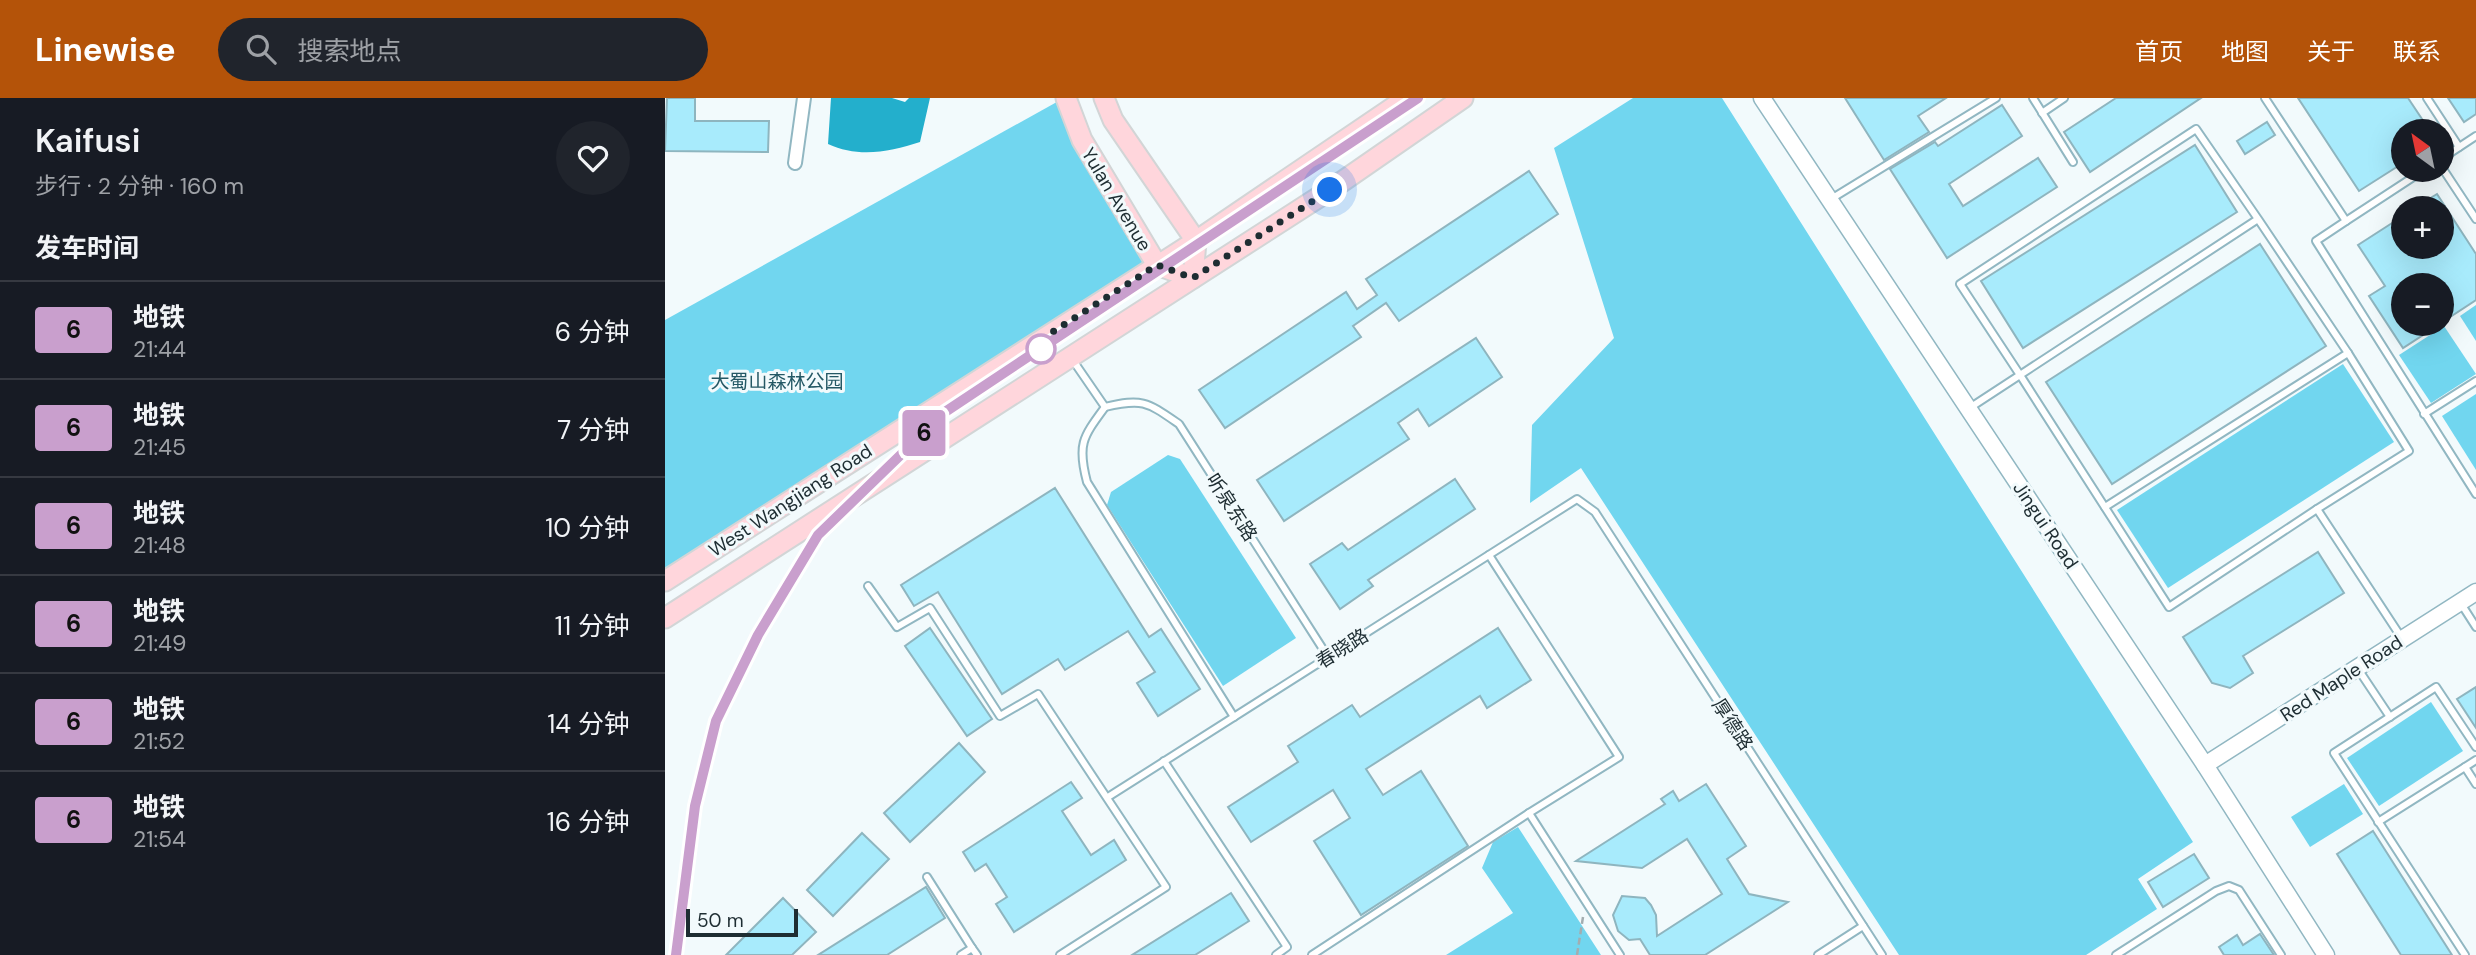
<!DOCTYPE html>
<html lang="zh">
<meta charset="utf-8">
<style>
:root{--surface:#171b24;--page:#20242c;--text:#f1f3f6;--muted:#9ea1a6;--line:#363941;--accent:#b45309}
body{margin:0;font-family:"DM Sans","Noto Sans SC",sans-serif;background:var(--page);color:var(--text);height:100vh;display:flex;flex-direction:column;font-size:26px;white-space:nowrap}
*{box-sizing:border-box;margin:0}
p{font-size:23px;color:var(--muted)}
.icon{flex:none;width:38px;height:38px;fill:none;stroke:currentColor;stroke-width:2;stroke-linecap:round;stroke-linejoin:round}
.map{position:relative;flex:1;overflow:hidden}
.drawer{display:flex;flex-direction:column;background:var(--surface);width:665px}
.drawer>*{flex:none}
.badge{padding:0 14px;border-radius:5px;font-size:24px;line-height:46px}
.needle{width:46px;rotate:327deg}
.fabs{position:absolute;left:1726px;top:21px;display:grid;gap:14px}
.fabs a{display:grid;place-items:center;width:63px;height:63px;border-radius:50%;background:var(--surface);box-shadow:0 7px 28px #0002;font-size:35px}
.scale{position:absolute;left:21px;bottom:18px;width:112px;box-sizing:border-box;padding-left:7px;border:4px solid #1e2d32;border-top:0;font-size:19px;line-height:24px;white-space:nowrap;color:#1e2d32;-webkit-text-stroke:5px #f2fafc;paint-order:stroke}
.you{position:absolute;width:35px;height:35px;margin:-18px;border:5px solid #fff;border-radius:50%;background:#1a73e8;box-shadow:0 0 0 10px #1a73e833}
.map>.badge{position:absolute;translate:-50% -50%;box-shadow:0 0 0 4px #fff}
h2{padding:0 35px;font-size:26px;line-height:63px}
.round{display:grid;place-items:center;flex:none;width:74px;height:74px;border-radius:37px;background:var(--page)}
.headline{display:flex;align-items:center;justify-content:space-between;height:119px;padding:0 35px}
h1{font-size:33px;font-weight:600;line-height:52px}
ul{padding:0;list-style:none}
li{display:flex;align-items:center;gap:21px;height:98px;padding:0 35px;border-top:2px solid var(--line)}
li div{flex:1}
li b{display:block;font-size:26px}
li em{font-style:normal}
li .badge{min-width:77px;font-weight:700;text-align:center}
header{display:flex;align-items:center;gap:42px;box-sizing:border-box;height:98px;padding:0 35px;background:var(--accent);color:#fff}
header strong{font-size:33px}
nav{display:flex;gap:38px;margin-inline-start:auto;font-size:24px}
.search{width:490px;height:63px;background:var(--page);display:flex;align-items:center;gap:18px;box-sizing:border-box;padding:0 24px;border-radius:38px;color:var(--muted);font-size:26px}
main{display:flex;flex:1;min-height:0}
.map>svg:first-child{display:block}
.green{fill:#71d6ef}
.water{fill:#23afcc}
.building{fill:#a8ebfc;stroke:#8eb5bf;stroke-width:2}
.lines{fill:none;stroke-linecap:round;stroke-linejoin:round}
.lane-casing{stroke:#91b7c2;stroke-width:10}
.street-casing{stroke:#91b7c2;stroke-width:16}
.secondary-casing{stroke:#91b7c2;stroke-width:19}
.primary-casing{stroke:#d2d5d6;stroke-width:23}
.path{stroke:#a3adb0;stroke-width:2.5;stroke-dasharray:7 3.5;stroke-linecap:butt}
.lane{stroke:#fff;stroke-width:6}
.street{stroke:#fff;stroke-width:12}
.secondary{stroke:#fff;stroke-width:16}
.primary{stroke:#ffd6dc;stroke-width:19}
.line-casing{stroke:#fff;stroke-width:16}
.line{stroke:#c99fcd;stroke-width:10}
.walk{stroke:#1e2d32;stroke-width:7;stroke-dasharray:0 12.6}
.stop-dot{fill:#fff;stroke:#c99fcd;stroke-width:3.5}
.labels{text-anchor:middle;stroke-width:6;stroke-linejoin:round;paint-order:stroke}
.street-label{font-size:19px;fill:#1e2d32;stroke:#f2fafc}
.park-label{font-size:19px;fill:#245865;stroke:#f2fafc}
</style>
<header>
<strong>Linewise</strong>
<div class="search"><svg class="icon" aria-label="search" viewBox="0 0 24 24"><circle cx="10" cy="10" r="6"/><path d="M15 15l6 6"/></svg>搜索地点</div>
<nav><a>首页</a><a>地图</a><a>关于</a><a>联系</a></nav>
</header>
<main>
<section class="drawer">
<div class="headline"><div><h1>Kaifusi</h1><p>步行 · 2 分钟 · 160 m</p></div><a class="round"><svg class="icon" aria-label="heart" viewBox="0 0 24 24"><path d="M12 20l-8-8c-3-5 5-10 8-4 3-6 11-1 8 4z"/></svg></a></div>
<h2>发车时间</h2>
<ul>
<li><span class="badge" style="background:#c99fcd;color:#111">6</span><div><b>地铁</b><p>21:44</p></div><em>6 分钟</em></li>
<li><span class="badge" style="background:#c99fcd;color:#111">6</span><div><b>地铁</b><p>21:45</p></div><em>7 分钟</em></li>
<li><span class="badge" style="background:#c99fcd;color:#111">6</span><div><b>地铁</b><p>21:48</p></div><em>10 分钟</em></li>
<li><span class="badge" style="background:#c99fcd;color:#111">6</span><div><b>地铁</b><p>21:49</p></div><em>11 分钟</em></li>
<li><span class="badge" style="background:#c99fcd;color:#111">6</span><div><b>地铁</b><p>21:52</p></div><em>14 分钟</em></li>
<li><span class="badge" style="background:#c99fcd;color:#111">6</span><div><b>地铁</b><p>21:54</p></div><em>16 分钟</em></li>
</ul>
</section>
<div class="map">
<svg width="1811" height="857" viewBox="0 0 1811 857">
<rect width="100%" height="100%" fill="#f2fafc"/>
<g class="green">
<polygon points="399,0 492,167 0,483 0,222"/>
<polygon points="968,0 1057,0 1528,744 1473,781 1492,811 1421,857 1234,857 916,370 865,405 867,327 949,240 889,50"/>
<polygon points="1811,207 1811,243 1795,218"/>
<polygon points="1779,228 1811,276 1766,305 1734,257"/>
<polygon points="1678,266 1729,344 1503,490 1452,412"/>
<polygon points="1811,296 1811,372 1777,318"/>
<polygon points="503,357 515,361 631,540 558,588 442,407 446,394"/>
<polygon points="1766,604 1798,653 1714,708 1682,660"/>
<polygon points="1679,686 1698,716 1645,749 1626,719"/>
<polygon points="853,729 936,857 781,857 848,815 817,770 828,744"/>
</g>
<path class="water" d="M166 0H227L240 4 244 0H265L255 44C225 54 193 60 163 46Z"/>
<g class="building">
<polygon points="2,0 30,0 30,23 104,23 103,54 0,53"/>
<polygon points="1180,0 1281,0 1253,18 1264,34 1219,62"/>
<polygon points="1451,0 1536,0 1425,74 1399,34"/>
<polygon points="1633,0 1743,0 1765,33 1738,33 1738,65 1694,93"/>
<polygon points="1783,0 1811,0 1811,16 1799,24"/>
<polygon points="1337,7 1357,38 1284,86 1298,108 1373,60 1392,89 1282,160 1225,71 1270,44 1273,48"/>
<polygon points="1602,24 1610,37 1580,56 1572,43"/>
<polygon points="1530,47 1572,114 1358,250 1316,183"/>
<polygon points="864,73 893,116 734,223 721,205 688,228 696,239 560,330 534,292 681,194 692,211 712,197 701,181"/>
<polygon points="1772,96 1811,156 1811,202 1776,225 1776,187 1738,187 1738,226 1775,226 1738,250 1704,198 1720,188 1693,147 1738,118 1738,149 1776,149 1776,110 1749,110"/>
<polygon points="1595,146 1661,248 1447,386 1381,284"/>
<polygon points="811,240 837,279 764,328 753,311 733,325 744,341 619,423 592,382"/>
<polygon points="790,381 810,411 703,482 708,488 675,511 645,466 677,445 683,452"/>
<polygon points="390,390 484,539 496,531 535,591 493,618 472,585 490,574 463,533 400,572 393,561 337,596 273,494 249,508 236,487"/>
<polygon points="1653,454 1679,495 1578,558 1588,575 1565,590 1547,585 1518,539"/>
<polygon points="265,530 327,621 302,638 240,548"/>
<polygon points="833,530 866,582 822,610 815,598 701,671 718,697 756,673 803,748 696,817 649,743 685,720 668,692 586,744 563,709 633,664 623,648 687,607 695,619"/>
<polygon points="1811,589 1811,630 1792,601"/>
<polygon points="294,645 320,674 245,744 219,715"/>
<polygon points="406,684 417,700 397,713 426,757 449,742 461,762 349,834 331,806 342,799 321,766 310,773 298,754"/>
<polygon points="1041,686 1081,748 1062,761 1084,796 1123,804 1040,857 985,857 975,841 964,842 953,833 948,817 957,798 980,800 986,807 991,817 992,838 1057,796 1022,741 977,770 911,763 1000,706 996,701 1008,693 1014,703"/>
<polygon points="1708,733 1787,857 1736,857 1672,756"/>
<polygon points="197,735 224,761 168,818 142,792"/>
<polygon points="1529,756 1544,780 1498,809 1483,784"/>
<polygon points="261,789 280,820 222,857 153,857"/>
<polygon points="566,795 584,823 530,857 467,857"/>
<polygon points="118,800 151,834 127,857 61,857"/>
<polygon points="1595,836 1609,857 1559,857 1554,849 1572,837 1578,847"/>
</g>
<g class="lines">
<g class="lane-casing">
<g id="lane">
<polyline points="1368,0 1408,64"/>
<polyline points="1600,0 1681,123 1651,143 1811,396"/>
<polyline points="1762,0 1794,49"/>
<polyline points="1377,15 1399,0"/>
<polyline points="1776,61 1811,38"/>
<polyline points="1776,68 1811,121"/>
<polyline points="1166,101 1331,0"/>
<polyline points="1681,123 1759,72"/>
<polyline points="407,261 440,309"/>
<path d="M440 309C418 339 412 346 422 384L569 619"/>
<path d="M440 309C478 300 482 304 514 326L663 559"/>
<polyline points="1303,311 1355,277 1504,509 1652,411 1736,539"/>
<polyline points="1759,316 1811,283"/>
<polyline points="1440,409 1683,255 1593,121 1355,277 1295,186 1531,31 1593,121"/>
<polyline points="1652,411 1744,353 1683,255"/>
<polyline points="203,488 232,529 265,510 335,618 373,596 501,789 395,857"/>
<polyline points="1795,504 1811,529"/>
<polyline points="1693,571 1725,619"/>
<polyline points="1811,662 1800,669 1811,686"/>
<polyline points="499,663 622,849 611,857"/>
<polyline points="443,699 912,401 930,414 1217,857"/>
<polyline points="864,715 955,857"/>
<polyline points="1713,724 1800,669"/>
<polyline points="262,779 307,850"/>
<polyline points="296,857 307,850 312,857"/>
<polyline points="647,857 864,715 954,659 824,457"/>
<polyline points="1153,857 1198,828"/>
<polyline points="1451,857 1551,793 1564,788 1574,792 1616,857"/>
<polyline points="1800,857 1669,655 1771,589 1811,649"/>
</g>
</g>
<g class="street-casing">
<polyline id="street" points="130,65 139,0"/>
</g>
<g class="secondary-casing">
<g id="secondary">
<polyline points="1097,0 1540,667 1661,857"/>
<polyline points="1540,667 1811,494"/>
</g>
</g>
<g class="primary-casing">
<g id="primary">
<polyline points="401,0 417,42 492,167 528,180 531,143 448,22 439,0"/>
<polyline points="0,483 531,143 742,0"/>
<polyline points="0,520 665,92 798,0"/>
</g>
</g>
<polyline class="path" points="912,857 918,819"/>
<use href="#lane" class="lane"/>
<use href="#street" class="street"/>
<use href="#secondary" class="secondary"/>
<use href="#primary" class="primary"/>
</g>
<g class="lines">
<g class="line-casing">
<polyline id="line" points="11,857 30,708 51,623 93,537 153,437 280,314 753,0"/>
</g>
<use href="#line" class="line"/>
<polyline class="walk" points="376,251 375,242 492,167 528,180 665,92"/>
</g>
<circle class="stop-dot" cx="376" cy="251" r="14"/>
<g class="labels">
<g class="street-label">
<text transform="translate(452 101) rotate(59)" y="7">Yulan Avenue</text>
<text transform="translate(125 402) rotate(-33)" y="7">West Wangjiang Road</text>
<text transform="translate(567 409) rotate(57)" y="7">听泉东路</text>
<text transform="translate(1381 427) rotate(56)" y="7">Jingui Road</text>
<text transform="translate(677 550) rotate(-32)" y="7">春晓路</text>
<text transform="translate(1676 580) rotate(-33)" y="7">Red Maple Road</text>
<text transform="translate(1068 626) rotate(57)" y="7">厚德路</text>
</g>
<g class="park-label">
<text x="112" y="290">大蜀山森林公园</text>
</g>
</g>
</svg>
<div class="fabs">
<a><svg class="needle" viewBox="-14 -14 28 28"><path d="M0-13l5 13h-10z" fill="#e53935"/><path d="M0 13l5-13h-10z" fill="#9ea1a6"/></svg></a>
<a>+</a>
<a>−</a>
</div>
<div class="scale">50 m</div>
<div class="you" style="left:665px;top:92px"></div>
<b class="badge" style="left:259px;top:335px;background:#c99fcd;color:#111">6</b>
</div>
</main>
